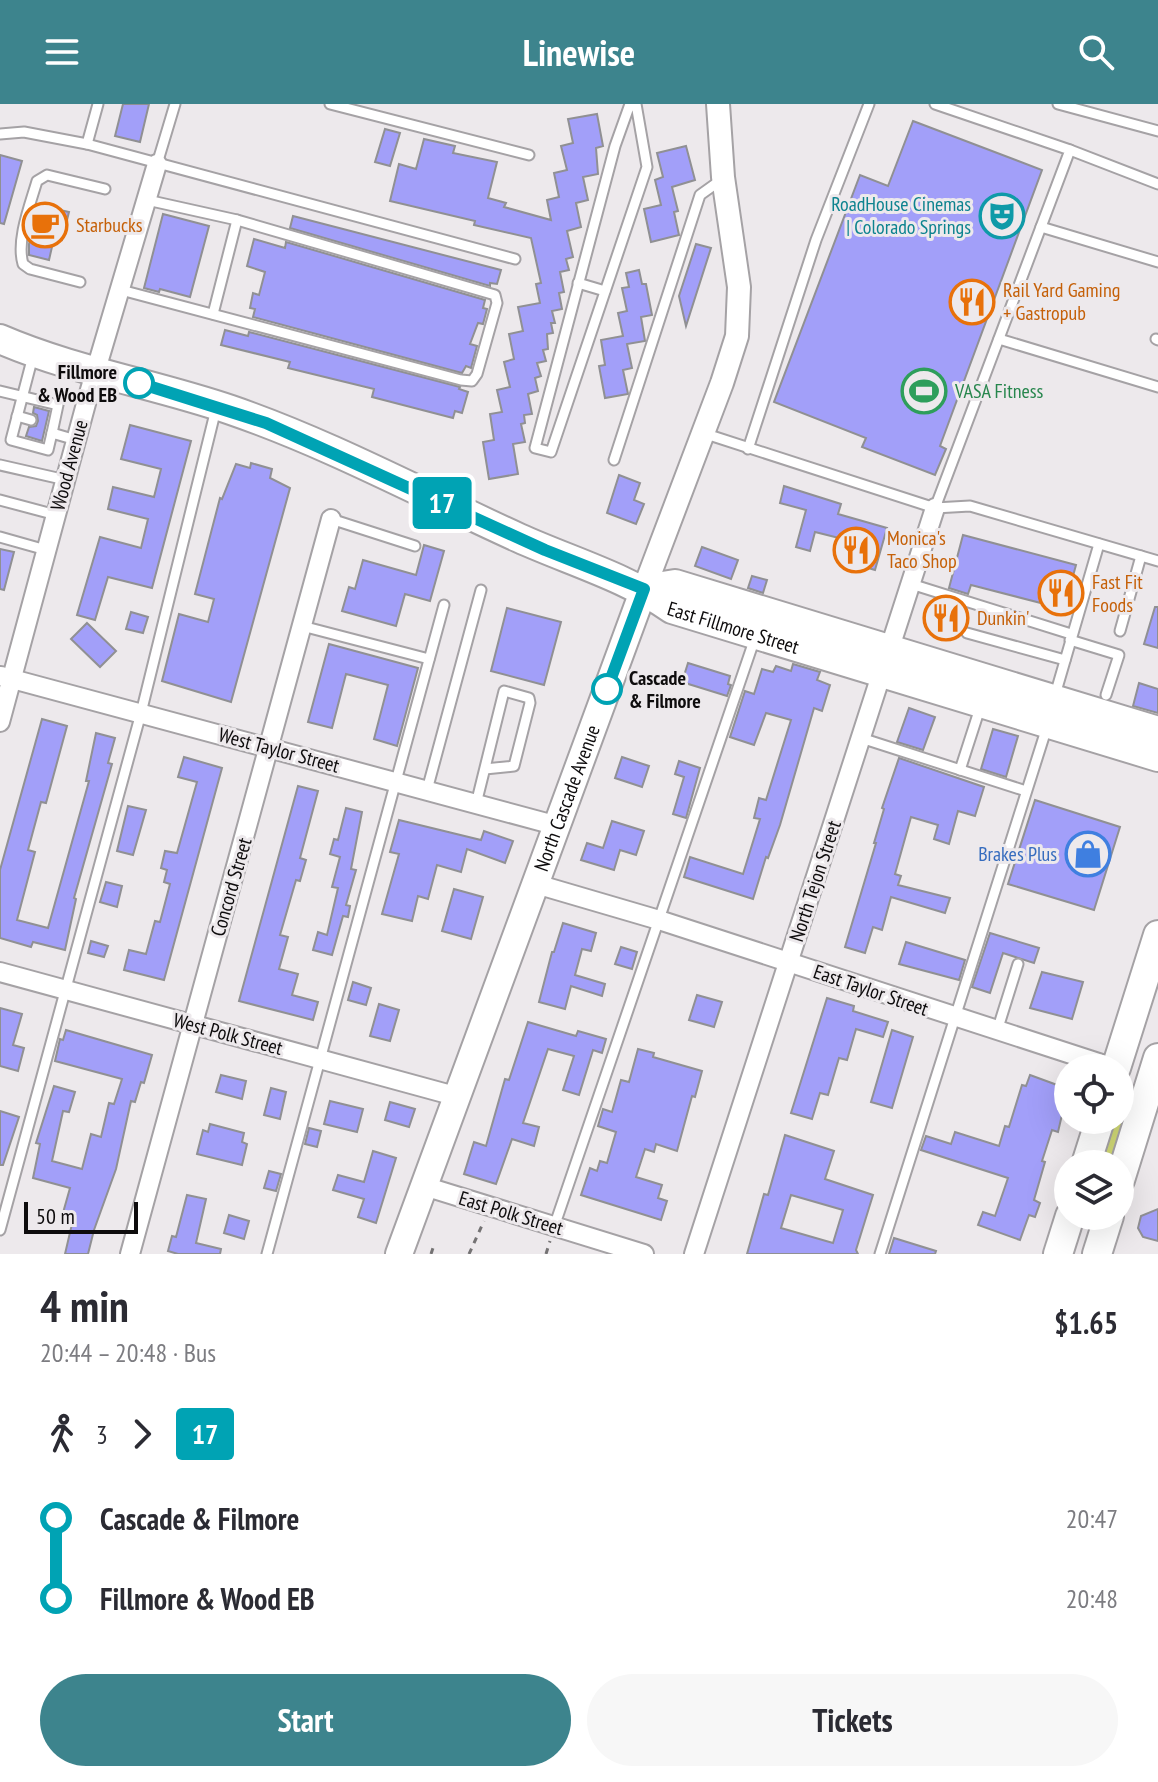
<!DOCTYPE html>
<meta charset="utf-8">
<style>
:root{--surface:#fff;--page:#f7f7f7;--text:#2b2b33;--muted:#7c7c81;--accent:#3d848d}
body{margin:0;font-family:"PT Sans Narrow",sans-serif;background:var(--page);color:var(--text);height:100vh;display:flex;flex-direction:column;font-size:30px;white-space:nowrap}
*{box-sizing:border-box;margin:0}
p{font-size:26px;color:var(--muted)}
.icon{flex:none;width:44px;height:44px;fill:none;stroke:currentColor;stroke-width:2;stroke-linecap:round;stroke-linejoin:round}
.map{position:relative;height:1150px;overflow:hidden}
.panel{display:flex;flex-direction:column;background:var(--surface);flex:1}
.panel>*{flex:none}
.badge{padding:0 16px;border-radius:6px;font-size:28px;line-height:52px}
.buttons{position:absolute;left:1054px;top:950px;display:grid;gap:16px}
.buttons a{display:grid;place-items:center;width:80px;height:80px;border-radius:50%;background:var(--surface);box-shadow:0 8px 32px #0002;font-size:40px}
.scale{position:absolute;left:24px;bottom:20px;width:114px;box-sizing:border-box;padding-left:8px;border:4px solid #0e0c0d;border-top:0;font-size:22px;line-height:28px;white-space:nowrap;color:#0e0c0d;-webkit-text-stroke:6px #ede9ec;paint-order:stroke}
.map>.badge{position:absolute;translate:-50% -50%;box-shadow:0 0 0 4px #fff}
.legs{display:flex;align-items:center;gap:12px;height:88px;padding:0 40px;font-size:26px}
.legs p{margin-inline-start:auto}
.overview{display:flex;align-items:center;justify-content:space-between;height:136px;padding:0 40px}
h1{font-size:44px;font-weight:800;line-height:60px}
.cta{display:flex;gap:16px;margin-top:auto;padding:16px 40px}
.cta a{flex:1;height:92px;border-radius:48px;background:var(--accent);color:#fff;font-size:32px;font-weight:800;line-height:92px;text-align:center}
.cta a+a{background:var(--page);color:var(--text)}
ul{padding:0 40px;list-style:none}
li{display:flex;align-items:center;gap:28px;height:80px;font-size:30px}
li i{display:grid;place-items:center;width:12px;height:100%;margin:0 10px;background:currentColor}
li i::after{content:'';width:20px;height:20px;margin:-10px;border:6px solid;border-radius:50%;background:var(--surface)}
li p{margin-inline-start:auto}
li:first-child i{background:linear-gradient(#0000 50%,currentColor 0)}
li:last-child i{background:linear-gradient(currentColor 50%,#0000 0)}
header{display:flex;justify-content:space-between;align-items:center;height:104px;padding:0 40px;background:var(--accent);color:#fff;font-size:36px;font-weight:800}
.map>svg:first-child{display:block}
.green{fill:#cfd775}
.building{fill:#a29ff9;stroke:#909093;stroke-width:2;fill-rule:evenodd}
.lines{fill:none;stroke-linecap:round;stroke-linejoin:round}
.service-casing{stroke:#a5a2a5;stroke-width:13}
.minor-casing{stroke:#a5a2a5;stroke-width:22}
.tertiary-casing{stroke:#a5a2a5;stroke-width:26}
.secondary-casing{stroke:#a5a2a5;stroke-width:30}
.primary-casing{stroke:#a5a2a5;stroke-width:32}
.path{stroke:#747273;stroke-width:3;stroke-dasharray:6 6;stroke-linecap:butt}
.service{stroke:#fff;stroke-width:9}
.minor{stroke:#fff;stroke-width:18}
.tertiary{stroke:#fff;stroke-width:22}
.secondary{stroke:#fff;stroke-width:26}
.primary{stroke:#fff;stroke-width:28}
.line-1-casing{stroke:#fff;stroke-width:18}
.line-1{stroke:#00a3b4;stroke-width:12}
.stop-1-dot{fill:#fff;stroke:#00a3b4;stroke-width:4}
.labels{text-anchor:middle;stroke-width:6;stroke-linejoin:round;paint-order:stroke}
.culture-label{font-size:20px;fill:#0d838f;stroke:#ede9ec;text-anchor:end}
.food-label{font-size:20px;fill:#c56008;stroke:#ede9ec;text-anchor:start}
.stop-label{font-size:20px;font-weight:bold;fill:#0e0c0d;stroke:#ede9ec;text-anchor:end}
.leisure-label{font-size:20px;fill:#27864d;stroke:#ede9ec;text-anchor:start}
.street-label{font-size:20px;fill:#0e0c0d;stroke:#ede9ec}
.shop-label{font-size:20px;fill:#366cbe;stroke:#ede9ec;text-anchor:end}
</style>
<header><svg class="icon" aria-label="menu" viewBox="0 0 24 24"><path d="M4 6h16M4 12h16M4 18h16"/></svg>Linewise<svg class="icon" aria-label="search" viewBox="0 0 24 24"><circle cx="10" cy="10" r="6"/><path d="M15 15l6 6"/></svg></header>
<div class="map">
<svg width="1158" height="1150" viewBox="0 0 1158 1150">
<rect width="100%" height="100%" fill="#ede9ec"/>
<polygon class="green" points="1120,994 1125,994 1132,1000 1116,1060 1095,1060 1109,1016 1120,1016"/>
<g class="building">
<polygon points="123,0 149,0 140,38 115,32"/>
<polygon points="597,10 603,42 596,44 598,70 583,73 588,96 576,99 581,123 567,127 573,153 566,155 569,166 560,168 564,188 559,189 562,205 552,207 555,219 551,219 553,229 547,230 548,245 543,246 546,257 537,259 541,272 535,274 538,287 528,290 532,310 524,311 525,319 521,320 525,338 513,340 518,370 489,375 483,338 494,336 490,310 502,308 497,286 510,283 504,258 514,255 509,230 523,227 518,203 540,199 536,180 541,179 531,134 474,121 475,117 390,97 399,60 416,65 424,35 455,42 453,49 497,58 488,94 506,99 504,103 551,116 547,96 559,93 554,69 567,66 561,42 573,39 568,15"/>
<polygon points="913,17 1042,66 940,342 946,345 935,371 862,343 866,334 774,298 860,71 888,82"/>
<polygon points="385,25 400,29 390,62 375,58"/>
<polygon points="686,42 695,76 672,83 678,107 674,108 679,131 651,138 644,105 661,101 655,76 663,73 657,49"/>
<polygon points="0,51 22,57 4,120 0,119"/>
<polygon points="38,101 69,108 62,136 54,134 49,156 29,151 29,140"/>
<polygon points="163,110 209,122 190,193 160,185 159,188 144,184"/>
<polygon points="293,112 501,166 497,180 490,179 490,182 290,124"/>
<polygon points="254,135 285,144 286,138 485,196 483,204 487,205 483,220 478,219 470,240 477,242 471,264 466,262 462,269 253,213 255,205 250,204 253,189 259,191 265,168 247,162"/>
<polygon points="696,140 711,144 686,222 679,192"/>
<polygon points="639,166 642,180 646,180 652,211 641,213 645,237 627,240 632,264 623,266 628,290 605,294 599,262 605,261 601,236 623,232 618,209 627,207 622,184 629,183 626,169"/>
<polygon points="225,226 248,232 249,228 460,283 459,285 468,288 462,309 455,307 453,314 372,293 374,285 288,264 290,258 221,241"/>
<polygon points="34,303 49,307 42,337 26,332 29,323 36,322 38,317 37,311 33,309"/>
<polygon points="130,321 191,337 152,484 108,473 95,516 77,511 100,433 141,444 148,415 108,405 113,383 154,393 161,365 121,355"/>
<polygon points="251,359 272,365 270,374 290,384 231,598 162,577 179,510 208,518 214,495 195,490 220,394 222,395 236,360 250,364"/>
<polygon points="619,371 640,379 634,396 644,400 636,420 607,409"/>
<polygon points="784,382 841,400 838,410 887,424 875,466 837,455 843,435 815,428 810,447 796,443 806,406 780,399"/>
<polygon points="963,431 1076,461 1064,505 971,481 968,490 949,484"/>
<polygon points="424,441 444,447 430,497 405,490 396,522 342,507 349,483 355,485 363,456 416,471"/>
<polygon points="702,443 738,456 731,475 695,462"/>
<polygon points="0,445 14,448 4,486 0,485"/>
<polygon points="752,472 767,476 763,489 748,484"/>
<polygon points="936,496 964,505 956,534 927,526"/>
<polygon points="1155,503 1158,503 1158,544 1144,540"/>
<polygon points="507,504 561,518 544,581 491,567"/>
<polygon points="131,508 148,513 143,529 126,525"/>
<polygon points="87,519 116,547 100,563 71,535"/>
<polygon points="329,540 418,564 397,642 374,635 388,581 346,570 332,624 308,618"/>
<polygon points="688,559 730,572 728,580 731,581 727,592 682,578"/>
<polygon points="793,560 820,568 817,576 830,581 822,607 814,604 780,721 768,754 766,753 753,795 684,773 690,753 743,770 760,715 754,714 759,694 766,696 791,616 766,609 754,641 730,633 745,587 754,590 762,565 773,568 776,562 791,567"/>
<polygon points="1139,579 1158,585 1158,609 1133,602"/>
<polygon points="909,604 935,613 923,646 897,638"/>
<polygon points="42,615 67,622 46,699 41,698 28,746 35,748 17,816 48,824 89,677 86,677 96,629 115,634 108,659 112,660 74,794 76,795 65,846 33,838 31,843 0,834 0,766"/>
<polygon points="993,625 1018,632 1006,673 981,665"/>
<polygon points="184,653 222,664 164,876 124,866 129,846 146,850 155,817 160,818 170,780 164,778 167,766 161,764 165,747 177,749 197,678 178,673"/>
<polygon points="622,653 649,662 642,683 615,674"/>
<polygon points="899,654 984,683 975,712 958,707 949,740 934,735 938,721 911,713 895,770 901,772 898,781 950,794 945,809 891,793 882,826 873,823 865,849 845,843 876,739 874,739 884,705 882,704"/>
<polygon points="679,657 700,664 686,714 673,710 684,673 675,670"/>
<polygon points="298,682 318,687 300,754 306,756 300,777 296,776 280,831 288,833 279,865 298,870 292,891 318,898 313,916 239,897"/>
<polygon points="1035,696 1120,723 1094,806 1008,780"/>
<polygon points="128,702 146,706 133,751 117,747"/>
<polygon points="346,704 362,708 351,765 356,766 346,801 350,802 348,813 343,812 332,851 313,846 318,828 327,831 338,784 332,783 340,753 330,750 334,735 338,736"/>
<polygon points="399,716 481,736 484,727 513,737 505,759 467,745 461,768 437,761 428,795 418,792 412,817 382,810 399,750 390,748"/>
<polygon points="612,717 644,727 636,751 620,746 614,766 581,756 587,739 603,744"/>
<polygon points="106,778 122,782 117,803 100,798"/>
<polygon points="454,785 483,793 471,835 442,827"/>
<polygon points="563,819 596,829 591,847 582,845 575,871 605,880 602,892 571,882 565,905 539,898 552,848 554,848"/>
<polygon points="990,829 1039,844 1034,859 1003,849 990,889 972,883"/>
<polygon points="91,837 108,842 104,853 88,849"/>
<polygon points="906,838 965,856 959,876 899,860"/>
<polygon points="621,843 637,848 632,865 615,860"/>
<polygon points="1042,868 1083,878 1072,915 1030,904"/>
<polygon points="353,878 371,884 366,901 348,896"/>
<polygon points="697,891 722,898 714,923 689,916"/>
<polygon points="827,894 854,902 853,907 888,918 883,933 856,925 847,956 839,954 828,991 820,989 812,1015 791,1009"/>
<polygon points="379,900 399,906 390,937 370,932"/>
<polygon points="0,904 22,910 13,941 24,944 18,967 0,962"/>
<polygon points="528,918 576,932 578,927 606,935 602,949 593,946 579,991 563,986 574,952 548,945 523,1019 539,1023 534,1042 512,1035 496,1080 464,1070 474,1038 486,1042 505,975 509,976"/>
<polygon points="66,926 152,951 144,979 141,978 135,998 131,997 116,1065 94,1126 88,1150 65,1150 72,1120 61,1116 70,1084 33,1074 40,1040 36,1039 54,982 75,988 69,1008 63,1007 52,1057 82,1065 91,1030 101,1033 109,999 114,1000 122,975 55,957 60,935 63,936"/>
<polygon points="892,926 913,933 892,1004 871,998"/>
<polygon points="638,945 654,949 653,953 702,967 695,993 692,992 677,1047 656,1040 654,1048 645,1045 636,1073 662,1081 658,1094 667,1097 661,1116 581,1091 590,1064 597,1067 600,1057 607,1059 616,1028 598,1022 603,1005 612,1008 621,976 629,978"/>
<polygon points="221,971 246,977 242,995 216,988"/>
<polygon points="1030,971 1068,985 1058,1028 1052,1026 1042,1057 1045,1058 1034,1096 1040,1099 1035,1113 1029,1111 1020,1136 978,1121 983,1108 995,1112 1008,1074 921,1046 926,1032 951,1040 955,1028 999,1042 1005,1022 1009,1023 1022,981 1026,982"/>
<polygon points="271,984 286,988 280,1015 264,1011"/>
<polygon points="330,997 363,1005 357,1028 324,1020"/>
<polygon points="390,998 415,1005 409,1023 385,1016"/>
<polygon points="0,1007 19,1013 3,1061 0,1061"/>
<polygon points="210,1020 244,1029 242,1038 247,1040 242,1061 197,1050 203,1026 208,1028"/>
<polygon points="309,1024 321,1027 317,1043 305,1040"/>
<path d="M785 1031 834 1047 825 1075 873 1091 856 1146 858 1150H747L764 1090 768 1091ZM791 1091 843 1106 833 1139 781 1124Z"/>
<polygon points="373,1047 396,1054 376,1119 358,1113 364,1095 333,1086 338,1071 364,1078"/>
<polygon points="269,1067 281,1070 276,1087 264,1084"/>
<polygon points="187,1091 206,1095 196,1139 221,1145 220,1150 178,1150 168,1147 172,1132 176,1133"/>
<polygon points="1158,1105 1158,1137 1143,1133 1138,1124 1141,1112"/>
<polygon points="229,1111 249,1117 244,1135 224,1129"/>
<polygon points="894,1134 936,1147 935,1150 889,1150"/>
</g>
<g class="lines">
<g class="service-casing">
<g id="service">
<polyline points="330,0 529,51"/>
<polyline points="630,0 615,42 535,344 551,348 647,63 636,0"/>
<polyline points="935,0 1070,46 935,404"/>
<polyline points="1058,0 1158,27"/>
<polyline points="0,30 24,28 87,40 515,155"/>
<polyline points="87,40 98,0"/>
<polyline points="1070,46 1158,80"/>
<polyline points="157,60 175,0"/>
<polyline points="1041,123 1158,158"/>
<path d="M80 178 30 165 23 160C16 136 30 101 37 77L47 71 105 85"/>
<polyline points="578,179 605,187"/>
<polyline points="121,186 461,276 472,277 477,270 497,199 495,191 237,116 147,96"/>
<polyline points="213,210 237,116"/>
<polyline points="999,235 1158,283"/>
<polyline points="1156,235 1158,236"/>
<polyline points="33,252 11,336 48,346 52,329 76,336"/>
<polyline points="0,287 58,301 52,329"/>
<polyline points="17,312 31,316"/>
<polyline points="703,329 935,404 970,402 1158,457"/>
<polyline points="748,345 816,136 869,0"/>
<polyline points="614,356 700,91 721,76"/>
<polyline points="0,361 66,376"/>
<polyline points="0,396 56,411"/>
<polyline points="331,415 415,442"/>
<polyline points="0,433 46,446"/>
<polyline points="911,480 1071,530"/>
<polyline points="302,522 429,555"/>
<polyline points="1120,527 1141,452"/>
<polyline points="967,529 1065,556"/>
<polyline points="1070,536 1119,551 1106,591"/>
<polyline points="1055,591 1099,440"/>
<polyline points="861,634 1026,687"/>
<polyline points="960,666 980,604"/>
<polyline points="427,686 481,486"/>
<polyline points="476,700 504,587 529,594 530,599 514,662 485,665"/>
<polyline points="997,927 1018,860"/>
<polyline points="554,1123 755,534"/>
<polyline points="0,1126 141,609 216,305"/>
<polyline points="267,1150 444,501"/>
<polyline points="880,1150 1047,623"/>
</g>
</g>
<g class="minor-casing">
<g id="minor">
<polyline points="1,572 558,722"/>
<polyline points="0,618 87,296 157,60"/>
<polyline points="536,780 659,816 1114,964"/>
<polyline points="0,868 455,992"/>
<polyline points="424,1082 644,1150"/>
<polyline points="130,1150 331,415"/>
<polyline points="694,1150 935,404"/>
</g>
</g>
<g class="tertiary-casing">
<polyline id="tertiary" points="644,485 722,279 737,232 739,183 723,73 718,0"/>
</g>
<g class="secondary-casing">
<g id="secondary">
<path id="s1" d="M399 1150 644 485"/>
</g>
</g>
<g class="primary-casing">
<g id="primary">
<path id="s2" d="M0 235C74 267 155 280 231 306 330 340 424 391 519 434 570 457 626 473 672 505L1158 653"/>
<polyline points="644,485 675,480 1158,627"/>
<polyline points="1116,964 1158,831"/>
<polyline points="1086,1060 1100,1016"/>
<polyline points="1120,1076 1158,954"/>
<polyline points="1058,1150 1070,1112"/>
<polyline points="1097,1150 1109,1112"/>
</g>
</g>
<g class="path">
<polyline points="431,1150 433,1144"/>
<polyline points="469,1150 484,1117"/>
<polyline points="546,1150 550,1137"/>
</g>
<use href="#service" class="service"/>
<use href="#minor" class="minor"/>
<use href="#tertiary" class="tertiary"/>
<use href="#secondary" class="secondary"/>
<use href="#primary" class="primary"/>
</g>
<g class="lines">
<g class="line-1-casing">
<polyline id="line-1" points="139,279 266,319 545,446 644,485 607,585"/>
</g>
<use href="#line-1" class="line-1"/>
</g>
<defs>
<g id="theatre-ring" transform="scale(2.3)"><circle r="9.5" fill="#ede9ec" stroke="#0f9aa8" stroke-width="1.5"/><path d="M-5-5.5Q0-4 5-5.5V0Q5 5 0 6Q-5 5-5 0ZM-3.3-2.5H-1v1.5H-3.3ZM1-2.5H3.3v1.5H1ZM-2.8 1Q0 5.5 2.8 1Z" fill="#0f9aa8"/></g>
<g id="cafe-ring" transform="scale(2.3)"><circle r="9.5" fill="#ede9ec" stroke="#e8710a" stroke-width="1.5"/><path d="M-5.5-4.5H6V0H3Q3 3.5 0 3.5H-2.5Q-5.5 3.5-5.5 0ZM3-3.2v2h1.7v-2ZM-6 4.5H4V6H-6Z" fill="#e8710a"/></g>
<g id="restaurant-ring" transform="scale(2.3)"><circle r="9.5" fill="#ede9ec" stroke="#e8710a" stroke-width="1.5"/><path d="M-5-6h1v4h1v-4h1v4h1v-4h1v5L-1.5 .5V6h-2V.5L-5-1ZM5-6V6H3V1.5H1.5Q1.5-4 5-6Z" fill="#e8710a"/></g>
<g id="stadium-ring" transform="scale(2.3)"><circle r="9.5" fill="#ede9ec" stroke="#2e9e5b" stroke-width="1.5"/><path d="M0-5a6.5 5 0 1 0 0 10a6.5 5 0 1 0 0-10ZM-3.5-1.8h7v3.6h-7Z" fill="#2e9e5b"/></g>
<g id="shop-ring" transform="scale(2.3)"><circle r="9.5" fill="#ede9ec" stroke="#3f7fe0" stroke-width="1.5"/><path d="M-5-2.5h2.3a2.7 3.5 0 0 1 5.4 0H5L5.5 6h-11ZM-1.5-2.5h3a1.5 2.3 0 0 0-3 0Z" fill="#3f7fe0"/></g>
</defs>
<g fill-rule="evenodd">
<use href="#theatre-ring" x="1002" y="112"/>
<use href="#cafe-ring" x="45" y="121"/>
<use href="#restaurant-ring" x="972" y="198"/>
<use href="#stadium-ring" x="924" y="287"/>
<use href="#restaurant-ring" x="856" y="446"/>
<use href="#restaurant-ring" x="1061" y="489"/>
<use href="#restaurant-ring" x="946" y="514"/>
<use href="#shop-ring" x="1088" y="750"/>
</g>
<g class="stop-1-dot">
<circle cx="139" cy="279" r="14"/>
<circle cx="607" cy="585" r="14"/>
</g>
<g class="labels">
<g class="culture-label">
<text x="971" y="107">RoadHouse Cinemas<tspan x="971" dy="23">| Colorado Springs</tspan></text>
</g>
<g class="food-label">
<text x="76" y="128">Starbucks</text>
<text x="1003" y="193">Rail Yard Gaming<tspan x="1003" dy="23">+ Gastropub</tspan></text>
<text x="887" y="441">Monica's<tspan x="887" dy="23">Taco Shop</tspan></text>
<text x="1092" y="485">Fast Fit<tspan x="1092" dy="23">Foods</tspan></text>
<text x="977" y="521">Dunkin'</text>
</g>
<g class="stop-label">
<text x="117" y="275">Fillmore<tspan x="117" dy="23">&amp; Wood EB</tspan></text>
<text x="629" y="581" text-anchor="start">Cascade<tspan x="629" dy="23">&amp; Filmore</tspan></text>
</g>
<g class="leisure-label">
<text x="955" y="294">VASA Fitness</text>
</g>
<g class="street-label">
<text transform="translate(69 361) rotate(-75)" y="7">Wood Avenue</text>
<text dy="7" stroke="none"><textPath href="#s2" startOffset="790">East Fillmore Street</textPath></text>
<text transform="translate(279 646) rotate(15)" y="7">West Taylor Street</text>
<text dy="7" stroke="none"><textPath href="#s1" startOffset="486">North Cascade Avenue</textPath></text>
<text transform="translate(815 777) rotate(-72)" y="7">North Tejon Street</text>
<text transform="translate(231 783) rotate(-74)" y="7">Concord Street</text>
<text transform="translate(871 886) rotate(19)" y="7">East Taylor Street</text>
<text transform="translate(228 930) rotate(15)" y="7">West Polk Street</text>
<text transform="translate(511 1109) rotate(17)" y="7">East Polk Street</text>
</g>
<g class="shop-label">
<text x="1057" y="757">Brakes Plus</text>
</g>
</g>
</svg>
<div class="buttons">
<a><svg class="icon" aria-label="locate" viewBox="0 0 24 24"><circle cx="12" cy="12" r="6"/><path d="M12 2v4M12 18v4M2 12h4M18 12h4"/></svg></a>
<a><svg class="icon" aria-label="layers" viewBox="0 0 24 24"><path d="M12 4l9 5-9 5-9-5zM3 14l9 5 9-5"/></svg></a>
</div>
<div class="scale">50 m</div>
<b class="badge" style="left:442px;top:399px;background:#00a3b4;color:#fff">17</b>
</div>
<section class="panel">
<div class="overview"><div><h1>4 min</h1><p>20:44 – 20:48 · Bus</p></div><b>$1.65</b></div>
<div class="legs"><svg class="icon" aria-label="walk" viewBox="0 0 24 24"><circle cx="13" cy="4" r="2"/><path d="M13 8l-2 6 4 7M11 14l-3 7M7 12l3-4h3l4 4"/></svg>3<svg class="icon" aria-label="forward" viewBox="0 0 24 24"><path d="M9 5l7 7-7 7"/></svg><b class="badge" style="background:#00a3b4;color:#fff">17</b></div>
<ul>
<li><i style="color:#00a3b4"></i><b>Cascade &amp; Filmore</b><p>20:47</p></li>
<li><i style="color:#00a3b4"></i><b>Fillmore &amp; Wood EB</b><p>20:48</p></li>
</ul>
<div class="cta"><a>Start</a><a>Tickets</a></div>
</section>
